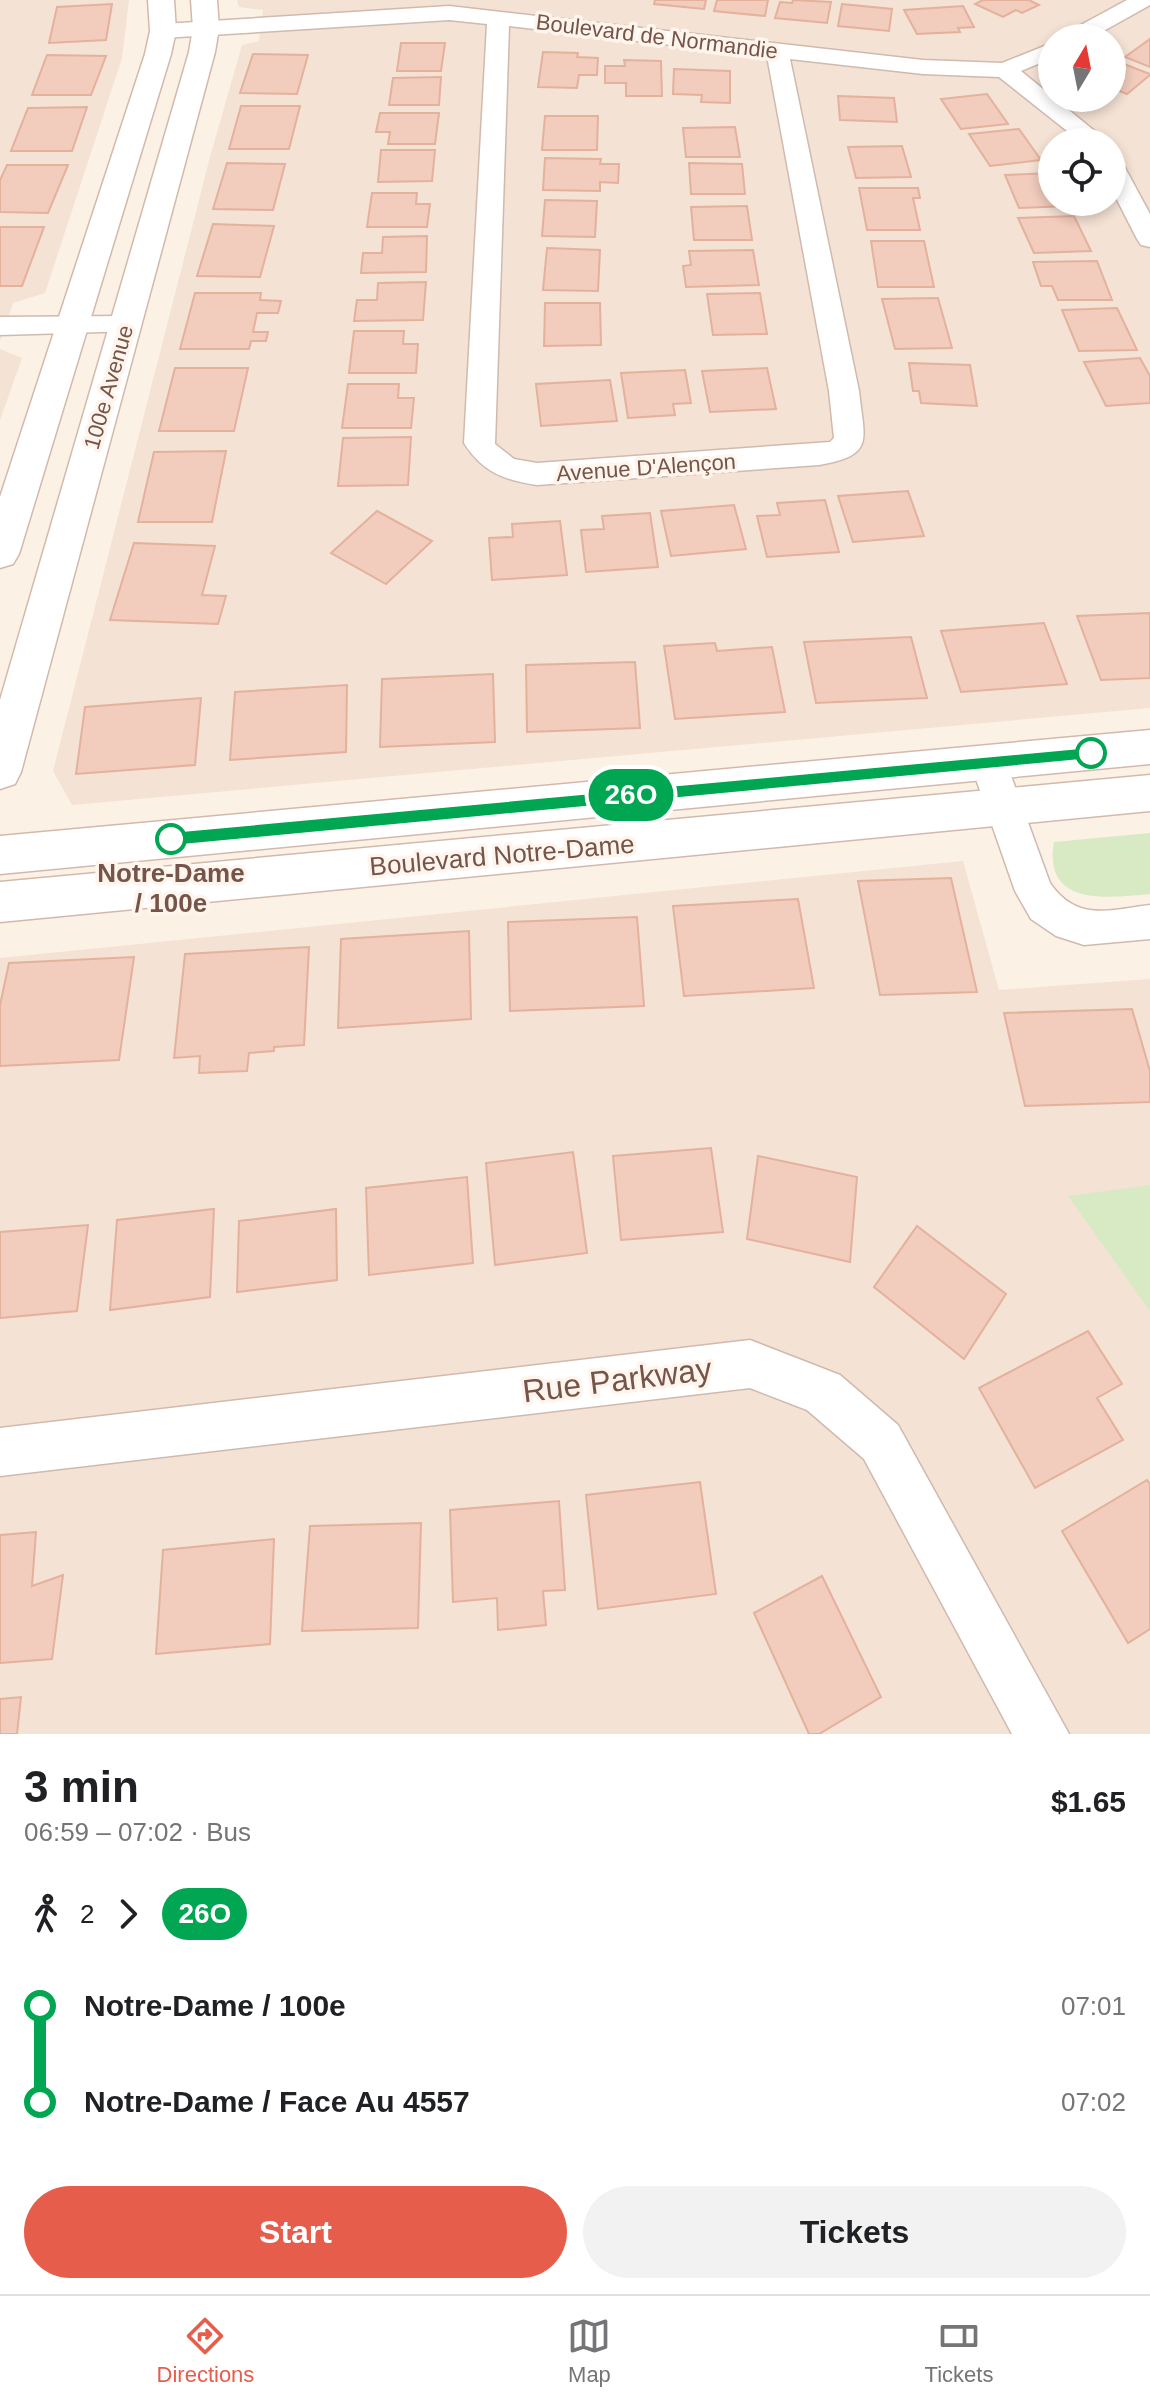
<!DOCTYPE html>
<meta charset="utf-8">
<style>
:root{--surface:#fff;--page:#f2f2f2;--text:#202124;--muted:#757577;--line:#e0e0e0;--accent:#e65d4b}
body{margin:0;font-family:Arial,sans-serif;background:var(--page);color:var(--text);height:100vh;display:flex;flex-direction:column;font-size:30px;white-space:nowrap}
*{box-sizing:border-box;margin:0}
p{font-size:26px;color:var(--muted)}
.icon{flex:none;width:44px;height:44px;fill:none;stroke:currentColor;stroke-width:2;stroke-linecap:round;stroke-linejoin:round}
.map{position:relative;height:1734px;overflow:hidden}
.panel{display:flex;flex-direction:column;background:var(--surface);flex:1}
.panel>*{flex:none}
.badge{padding:0 16px;border-radius:26px;font-size:28px;line-height:52px}
.needle{width:52px;rotate:10deg}
.tools{position:absolute;left:1038px;top:24px;display:grid;gap:16px}
.tools a{display:grid;place-items:center;width:88px;height:88px;border-radius:50%;background:var(--surface);box-shadow:0 4px 12px #0003;font-size:40px}
.map>.badge{position:absolute;translate:-50% -50%;box-shadow:0 0 0 4px #fff}
.legs{display:flex;align-items:center;gap:12px;height:88px;padding:0 24px;font-size:26px}
.legs p{margin-inline-start:auto}
.head{display:flex;align-items:center;justify-content:space-between;height:136px;padding:0 24px}
h1{font-size:44px;font-weight:700;line-height:60px}
.action{display:flex;gap:16px;margin-top:auto;padding:16px 24px}
.action a{flex:1;height:92px;border-radius:48px;background:var(--accent);color:#fff;font-size:32px;font-weight:700;line-height:92px;text-align:center}
.action a+a{background:var(--page);color:var(--text)}
ul{padding:0 24px;list-style:none}
li{display:flex;align-items:center;gap:28px;height:96px;font-size:30px}
li i{display:grid;place-items:center;width:12px;height:100%;margin:0 10px;background:currentColor}
li i::after{content:'';width:20px;height:20px;margin:-10px;border:6px solid;border-radius:50%;background:var(--surface)}
li p{margin-inline-start:auto}
li:first-child i{background:linear-gradient(#0000 50%,currentColor 0)}
li:last-child i{background:linear-gradient(currentColor 50%,#0000 0)}
.dock{display:flex;justify-content:space-around;align-items:center;height:112px;border-top:2px solid var(--line);background:var(--surface);font-size:22px;color:var(--muted)}
.dock a{display:grid;justify-items:center;gap:4px}
.dock .active{color:var(--accent)}
.map>svg:first-child{display:block}
.residential{fill:#f4e2d4;fill-rule:evenodd}
.green{fill:#d7eac4}
.building{fill:#f2ccbd;stroke:#e4b19d;stroke-width:2}
.lines{fill:none;stroke-linecap:round;stroke-linejoin:round}
.street-casing{stroke:#d0baae;stroke-width:3}
.secondary-casing{stroke:#d3b9ac;stroke-width:3}
.street{fill:#fff;fill-rule:evenodd}
.secondary{fill:#fff;fill-rule:evenodd}
.line-1{fill:#00a651;stroke:#fff;stroke-width:2}
.stop-1-dot{fill:#fff;stroke:#00a651;stroke-width:4}
.labels{text-anchor:middle;stroke-width:7;stroke-linejoin:round;paint-order:stroke}
.far-street-label{font-size:22px;fill:#75554a;stroke:#fff5ec}
.street-label{font-size:26px;fill:#75554a;stroke:#fff5ec}
.stop-label{font-size:26px;font-weight:bold;fill:#75554a;stroke:#fff5ec}
.near-street-label{font-size:32px;fill:#75554a;stroke:#fff5ec}
</style>
<div class="map">
<svg width="1150" height="1734" viewBox="0 0 1150 1734">
<rect width="100%" height="100%" fill="#fcf1e5"/>
<g class="residential">
<polygon points="0,0 129,0 122,58 45,293 13,303 0,341"/>
<path d="M237 0H1150V708L72 805 53 771 210 157 242 45 259 41 263 10 239 7ZM1052 38H1112V98H1052ZM1052 142H1112V202H1052Z"/>
<polygon points="0,349 22,358 0,420"/>
<polygon points="963,861 999,990 1150,979 1150,1734 0,1734 0,958"/>
</g>
<g class="green">
<path d="M1150 833V894C1108 898 1043 907 1054 842Z"/>
<polygon points="1150,1185 1150,1311 1068,1196"/>
</g>
<g class="building">
<polygon points="655,0 706,0 704,9 654,4"/>
<polygon points="717,0 768,0 765,16 714,11"/>
<polygon points="793,0 831,2 827,23 775,18 780,2 792,3"/>
<polygon points="983,0 1029,0 1039,5 1022,13 1016,10 1003,17 975,4"/>
<polygon points="112,4 106,40 49,43 57,7"/>
<polygon points="842,4 892,9 889,31 838,26"/>
<polygon points="963,6 974,27 958,28 960,32 917,34 904,10"/>
<polygon points="1150,39 1150,67 1125,57"/>
<polygon points="401,43 445,43 441,71 397,71"/>
<polygon points="543,52 578,53 577,57 598,58 597,75 579,75 577,88 538,87"/>
<polygon points="253,54 308,55 297,94 240,93"/>
<polygon points="47,55 106,56 91,95 32,95"/>
<polygon points="624,60 661,61 662,96 626,96 626,83 605,83 605,66 625,66"/>
<polygon points="1119,62 1150,74 1150,75 1127,94 1112,88 1112,67"/>
<polygon points="674,69 730,71 730,103 701,102 702,95 673,94"/>
<polygon points="441,77 439,105 389,105 393,78"/>
<polygon points="987,94 1008,124 961,129 941,99"/>
<polygon points="838,96 894,98 897,122 840,120"/>
<polygon points="241,106 300,106 289,149 229,149"/>
<polygon points="87,107 72,151 11,151 28,108"/>
<polygon points="380,113 439,113 435,144 388,144 390,132 376,132"/>
<polygon points="545,116 598,116 597,150 542,150"/>
<polygon points="735,127 740,157 686,157 683,128"/>
<polygon points="1019,129 1041,160 990,166 969,134"/>
<polygon points="902,146 911,177 856,178 848,147"/>
<polygon points="381,150 435,150 432,181 378,182"/>
<polygon points="545,158 601,159 600,164 619,164 618,183 600,182 600,191 543,190"/>
<polygon points="227,163 285,164 273,210 213,209"/>
<polygon points="689,163 742,164 745,194 691,194"/>
<polygon points="7,165 68,165 48,213 0,212 0,180"/>
<polygon points="1052,173 1052,202 1066,202 1068,206 1019,208 1005,175"/>
<polygon points="859,188 918,188 920,198 913,198 920,230 867,230"/>
<polygon points="372,193 417,193 416,204 430,204 427,227 367,227"/>
<polygon points="545,200 597,201 595,237 542,236"/>
<polygon points="747,206 752,240 694,240 691,207"/>
<polygon points="1074,216 1091,251 1034,253 1018,218"/>
<polygon points="213,224 274,226 260,277 197,276"/>
<polygon points="0,227 44,227 22,286 0,286"/>
<polygon points="427,236 426,272 361,273 363,253 382,253 383,237"/>
<polygon points="871,241 924,241 934,287 878,287"/>
<polygon points="547,248 600,250 598,291 543,290"/>
<polygon points="753,250 759,285 686,287 683,266 691,265 689,251"/>
<polygon points="1097,261 1112,300 1058,300 1052,286 1041,286 1033,262"/>
<polygon points="426,282 423,320 354,321 357,300 377,300 378,283"/>
<polygon points="195,293 261,293 260,300 281,301 278,313 257,313 253,332 268,332 266,341 251,341 249,349 180,349"/>
<polygon points="760,293 767,334 713,335 707,294"/>
<polygon points="938,298 952,348 895,349 882,299"/>
<polygon points="545,303 600,303 601,345 544,346"/>
<polygon points="1117,308 1137,350 1079,351 1062,310"/>
<polygon points="354,331 404,331 403,344 418,344 416,373 349,373"/>
<polygon points="1140,358 1150,376 1150,403 1106,406 1084,362"/>
<polygon points="909,363 970,365 977,406 921,403 919,391 913,391"/>
<polygon points="175,368 248,368 234,431 159,431"/>
<polygon points="767,368 776,409 710,412 702,371"/>
<polygon points="685,370 691,403 673,404 675,415 628,418 621,373"/>
<polygon points="610,380 617,421 541,426 536,384"/>
<polygon points="348,384 399,384 398,398 414,398 411,428 342,428"/>
<polygon points="411,437 408,485 338,486 343,438"/>
<polygon points="226,451 212,522 138,522 154,452"/>
<polygon points="908,491 924,536 853,542 838,496"/>
<polygon points="825,500 839,552 767,557 757,516 780,515 777,503"/>
<polygon points="734,505 746,549 671,556 661,511"/>
<polygon points="377,511 432,541 386,584 331,553"/>
<polygon points="650,513 658,567 586,572 581,530 604,529 602,516"/>
<polygon points="560,521 567,575 492,580 489,538 513,537 512,524"/>
<polygon points="134,543 215,546 202,595 226,596 218,624 110,620"/>
<polygon points="1150,613 1150,678 1101,680 1077,616"/>
<polygon points="1044,623 1067,684 961,692 941,631"/>
<polygon points="911,637 927,698 816,703 804,642"/>
<polygon points="715,643 717,651 772,647 785,712 675,719 664,646"/>
<polygon points="635,662 640,728 527,732 526,665"/>
<polygon points="493,674 495,742 380,747 382,679"/>
<polygon points="347,685 346,752 230,760 235,692"/>
<polygon points="201,698 195,765 76,774 85,707"/>
<polygon points="951,878 977,992 880,995 858,881"/>
<polygon points="798,899 814,988 684,996 673,906"/>
<polygon points="637,917 644,1006 510,1011 508,922"/>
<polygon points="469,931 471,1019 338,1028 341,939"/>
<polygon points="309,947 304,1045 274,1047 274,1051 249,1053 247,1071 199,1073 200,1056 174,1058 185,954"/>
<polygon points="134,957 119,1060 0,1066 0,1005 9,963"/>
<polygon points="1132,1009 1150,1071 1150,1102 1025,1106 1004,1013"/>
<polygon points="711,1148 723,1232 621,1240 613,1156"/>
<polygon points="573,1152 587,1253 495,1265 486,1163"/>
<polygon points="758,1156 857,1177 850,1262 747,1239"/>
<polygon points="467,1177 473,1263 369,1275 366,1188"/>
<polygon points="214,1209 210,1297 110,1310 117,1220"/>
<polygon points="336,1209 337,1280 237,1292 239,1221"/>
<polygon points="88,1225 77,1311 0,1318 0,1232"/>
<polygon points="917,1226 1006,1294 964,1359 874,1287"/>
<polygon points="1088,1331 1122,1384 1097,1398 1123,1440 1035,1488 979,1388"/>
<polygon points="1147,1480 1150,1484 1150,1629 1128,1643 1062,1531"/>
<polygon points="700,1482 716,1594 598,1609 586,1495"/>
<polygon points="559,1501 565,1590 543,1591 546,1625 498,1630 497,1598 453,1602 450,1510"/>
<polygon points="421,1523 418,1628 302,1631 310,1526"/>
<polygon points="36,1532 32,1586 63,1575 52,1659 0,1663 0,1535"/>
<polygon points="274,1539 270,1644 156,1654 163,1550"/>
<polygon points="822,1576 881,1697 819,1734 809,1734 754,1613"/>
<polygon points="21,1697 17,1734 0,1734 0,1699"/>
</g>
<g class="lines">
<g class="street-casing">
<g id="street">
<polygon points="1127,0 1150,0 1150,5 1091,38 1063,38 1066,33"/>
<path d="M449 6 923 60 1002 63 1052 43V58L1021 71 1108 142H1081L999 77 923 74 790 59 859 391C864 440 876 455 819 465L537 485C504 480 482 472 464 443L487 24 449 20 163 38 152 31 163 24ZM509 26 767 56 829 391 834 438 830 442 537 463 514 459 495 444Z"/>
<polygon points="1112,159 1121,161 1124,166 1150,214 1150,247 1141,245 1137,239 1112,190"/>
<polygon points="125,316 135,319 139,325 135,331 0,335 0,317"/>
<path d="M988 747 1001 752 1006 762 1050 883C1077 922 1109 910 1150 905V939L1084 945 1056 936 1031 919 1015 891 970 762 975 752Z"/>
<polygon points="750,1340 840,1375 898,1425 1069,1734 1012,1734 864,1459 807,1410 750,1388 0,1476 0,1428"/>
</g>
</g>
<g class="secondary-casing">
<g id="secondary">
<polygon points="148,0 174,0 176,31 171,54 19,554 13,564 0,568 0,497 145,54 150,31"/>
<polygon points="191,0 217,0 219,28 215,52 21,772 15,784 0,789 0,700 189,52 193,28"/>
<polygon points="1150,730 1150,764 0,874 0,836"/>
<polygon points="1150,775 1150,811 0,922 0,882"/>
</g>
</g>
<use href="#street" class="street"/>
<use href="#secondary" class="secondary"/>
</g>
<polygon class="line-1" points="1091,747 1099,753 1091,759 171,846 163,839 171,832"/>
<g class="stop-1-dot">
<circle cx="1091" cy="753" r="14"/>
<circle cx="171" cy="839" r="14"/>
</g>
<g class="labels">
<g class="far-street-label">
<text transform="translate(657 36) rotate(7)" y="8">Boulevard de Normandie</text>
<text transform="translate(108 387) rotate(-74)" y="8">100e Avenue</text>
<text transform="translate(646 467) rotate(-4)" y="8">Avenue D'Alençon</text>
</g>
<g class="street-label">
<text transform="translate(502 855) rotate(-5)" y="9">Boulevard Notre-Dame</text>
</g>
<g class="stop-label">
<text x="171" y="882">Notre-Dame<tspan x="171" dy="30">/ 100e</tspan></text>
</g>
<g class="near-street-label">
<text transform="translate(617 1380) rotate(-7)" y="11">Rue Parkway</text>
</g>
</g>
</svg>
<div class="tools">
<a><svg class="needle" viewBox="-14 -14 28 28"><path d="M0-13l5 13h-10z" fill="#e53935"/><path d="M0 13l5-13h-10z" fill="#757577"/></svg></a>
<a><svg class="icon" aria-label="locate" viewBox="0 0 24 24"><circle cx="12" cy="12" r="6"/><path d="M12 2v4M12 18v4M2 12h4M18 12h4"/></svg></a>
</div>
<b class="badge" style="left:631px;top:795px;background:#00a651;color:#fff">26O</b>
</div>
<section class="panel">
<div class="head"><div><h1>3 min</h1><p>06:59 – 07:02 · Bus</p></div><b>$1.65</b></div>
<div class="legs"><svg class="icon" aria-label="walk" viewBox="0 0 24 24"><circle cx="13" cy="4" r="2"/><path d="M13 8l-2 6 4 7M11 14l-3 7M7 12l3-4h3l4 4"/></svg>2<svg class="icon" aria-label="forward" viewBox="0 0 24 24"><path d="M9 5l7 7-7 7"/></svg><b class="badge" style="background:#00a651;color:#fff">26O</b></div>
<ul>
<li><i style="color:#00a651"></i><b>Notre-Dame / 100e</b><p>07:01</p></li>
<li><i style="color:#00a651"></i><b>Notre-Dame / Face Au 4557</b><p>07:02</p></li>
</ul>
<div class="action"><a>Start</a><a>Tickets</a></div>
</section>
<nav class="dock">
<a class="active"><svg class="icon" aria-label="directions" viewBox="0 0 24 24"><path d="M12 3l9 9-9 9-9-9zM9 14v-3h6M13 9l2 2-2 2"/></svg>Directions</a>
<a><svg class="icon" aria-label="map" viewBox="0 0 24 24"><path d="M3 6l6-2 6 2 6-2v14l-6 2-6-2-6 2zM9 4v14M15 6v14"/></svg>Map</a>
<a><svg class="icon" aria-label="tickets" viewBox="0 0 24 24"><path d="M3 7h18v10H3zM15 7v10"/></svg>Tickets</a>
</nav>
